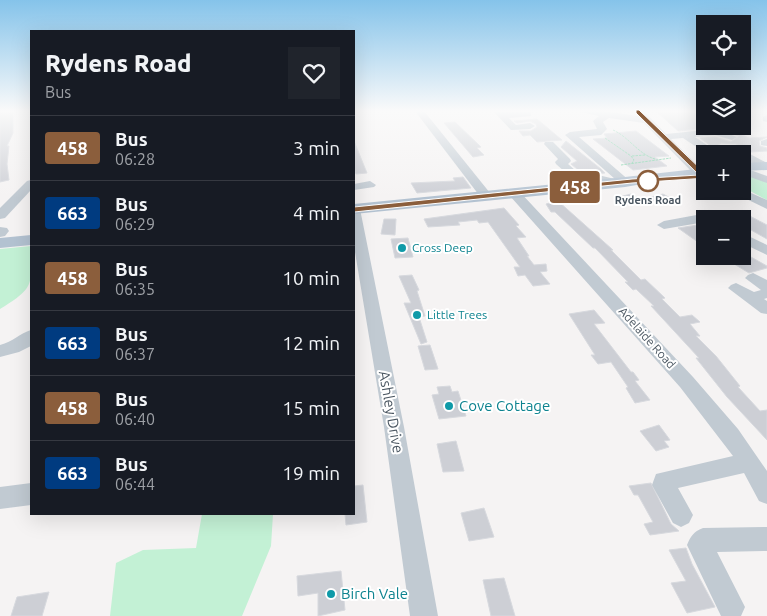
<!DOCTYPE html>
<meta charset="utf-8">
<style>
:root{--surface:#171b24;--page:#20242c;--text:#f1f3f6;--muted:#9ea1a6;--line:#363941}
body{margin:0;font-family:Ubuntu,sans-serif;background:var(--page);color:var(--text);height:100vh;display:flex;flex-direction:column;font-size:19px;white-space:nowrap}
*{box-sizing:border-box;margin:0}
p{font-size:16px;color:var(--muted)}
.icon{flex:none;width:28px;height:28px;fill:none;stroke:currentColor;stroke-width:2;stroke-linecap:round;stroke-linejoin:round}
.map{position:relative;flex:1;overflow:hidden}
.panel{position:absolute;left:30px;top:30px;width:325px;height:485px;display:flex;flex-direction:column;background:var(--surface);border-radius:0px;box-shadow:0 5px 20px #0002}
.panel>*{flex:none}
.badge{padding:0 10px;border-radius:4px;font-size:18px;line-height:32px}
.tools{position:absolute;left:696px;top:15px;display:grid;gap:10px}
.tools a{display:grid;place-items:center;width:55px;height:55px;border-radius:0px;background:var(--surface);box-shadow:0 5px 20px #0002;font-size:25px}
.map>.badge{position:absolute;translate:-50% -50%;box-shadow:0 0 0 2px #fff}
.round{display:grid;place-items:center;flex:none;width:52px;height:52px;border-radius:0px;background:var(--page)}
.headline{display:flex;align-items:center;justify-content:space-between;height:85px;padding:0 15px}
h1{font-size:24px;font-weight:800;line-height:38px}
ul{padding:0;list-style:none}
li{display:flex;align-items:center;gap:15px;height:65px;padding:0 15px;border-top:1px solid var(--line)}
li div{flex:1}
li b{display:block;font-size:19px}
li em{font-style:normal}
li .badge{min-width:55px;font-weight:700;text-align:center}
.map>svg:first-child{display:block}
.green{fill:#c3f1d5}
.building{fill:#cdcfd5;stroke:#d7d9de}
.lines{fill:none;stroke-linecap:round;stroke-linejoin:round}
.path{stroke:#7ad0a6;stroke-width:1;stroke-dasharray:2.5 1;stroke-linecap:butt}
.minor{fill:#c1cad2;fill-rule:evenodd}
.major{fill:#b3c2d1;fill-rule:evenodd}
.line{fill:#8b5e3c;stroke:#fff}
.stop-dot{fill:#fff;stroke:#8b5e3c;stroke-width:2.5}
.culture-dot{fill:#0f9aa8;stroke:#fff;stroke-width:2}
.labels{text-anchor:middle;stroke-width:4;stroke-linejoin:round;paint-order:stroke}
.far-stop-label{font-size:11px;font-weight:bold;fill:#4a5661;stroke:#fff}
.culture-label{font-size:12px;fill:#0d838f;stroke:#fff;text-anchor:start}
.street-label{font-size:12px;fill:#4a5661;stroke:#fff}
.near-culture-label{font-size:15px;fill:#0d838f;stroke:#fff;text-anchor:start}
.near-street-label{font-size:15px;fill:#4a5661;stroke:#fff}
</style>
<div class="map">
<svg width="767" height="616" viewBox="0 0 767 616">
<rect width="100%" height="100%" fill="#f5f3f3"/>
<g class="green">
<polygon points="742,176 752,176 767,182 767,200 743,187"/>
<path d="M31 246C31 285 36 287 0 309V249Z"/>
<polygon points="202,514 273,514 271,546 242,616 110,616 116,563 143,550 196,548"/>
</g>
<g class="building">
<polygon points="0,112 13,112 13,133 7,146 9,146 7,164 9,180 0,182"/>
<polygon points="657,112 691,112 705,119 705,126 743,126 740,134 749,138 767,137 759,141 760,146 767,148 767,151 751,152 736,144 721,143 714,148 700,138 715,137 731,142 739,136 715,127 678,131"/>
<polygon points="537,119 562,140 537,142 530,135 523,136 519,131 531,131 537,127 536,124 530,121 517,123 514,121"/>
<polygon points="455,122 481,147 477,148 484,155 473,157 444,123"/>
<polygon points="636,131 669,156 655,157 667,166 633,170 593,139 607,138 604,134"/>
<polygon points="354,141 367,173 356,174 354,167"/>
<polygon points="566,141 601,169 605,173 584,175 571,164 577,161 561,147"/>
<polygon points="463,177 471,188 417,193 411,183 455,181 453,178"/>
<polygon points="631,194 644,200 626,205 615,198"/>
<polygon points="663,194 676,201 660,205 647,198"/>
<polygon points="558,201 613,250 611,250 641,280 645,279 665,298 662,299 680,317 692,315 700,322 690,324 700,336 696,336 716,356 740,386 738,387 760,411 767,410 767,440 727,397 696,358 699,358 651,306 654,306 636,289 633,290 625,282 628,282 595,248 593,248 555,212 551,212 546,204"/>
<polygon points="504,208 519,225 516,226 526,237 517,238 529,256 527,256 534,265 546,264 547,271 540,272 550,284 533,286 525,275 518,276 514,267 520,267 488,222 479,223 477,220 458,222 460,225 428,227 424,219"/>
<polygon points="742,212 767,225 767,239 742,225"/>
<polygon points="384,219 396,219 395,235 381,234"/>
<polygon points="705,224 705,247 678,228"/>
<polygon points="408,238 413,257 395,258 391,239"/>
<polygon points="742,252 767,266 767,268 749,273 721,256 742,256"/>
<polygon points="412,275 419,290 417,291 425,316 419,317 427,342 421,344 404,303 411,303 399,276"/>
<polygon points="594,310 605,323 594,324 631,372 633,372 639,380 635,381 650,400 635,403 626,388 628,387 611,362 598,364 591,355 595,355 569,314"/>
<polygon points="430,345 438,369 425,370 418,346"/>
<polygon points="450,386 452,392 458,391 466,416 439,419 432,395 439,394 437,387"/>
<polygon points="659,425 670,440 664,441 669,447 656,451 640,431"/>
<polygon points="456,441 464,471 443,472 437,444"/>
<polygon points="651,483 671,524 679,531 650,535 644,524 653,522 638,495 634,495 629,486"/>
<polygon points="363,485 367,522 346,525 345,514 354,514 354,486"/>
<polygon points="484,508 494,537 469,541 461,513"/>
<polygon points="686,548 692,564 715,607 687,613 671,583 686,581 669,550"/>
<polygon points="341,571 345,610 318,616 318,593 298,596 297,576"/>
<polygon points="504,578 515,616 491,616 483,580"/>
<polygon points="49,592 42,616 11,616 17,597"/>
</g>
<g class="lines">
<g class="path">
<path d="M613 130C629 137 638 154 655 159"/>
<polyline points="605,138 631,156 634,160 632,163"/>
<polyline points="632,156 645,155"/>
<polyline points="621,165 671,158"/>
</g>
<g class="minor">
<polygon points="415,111 424,111 490,193 492,196 490,199 482,199"/>
<polygon points="493,111 531,112 531,116 509,118 516,125 530,123 535,126 530,129 511,130"/>
<polygon points="576,111 604,111 638,116 634,111 644,111 666,134 715,129 737,137 732,140 715,135 695,137 720,154 707,154 683,138 671,139 705,173 699,176 695,175 644,123 609,118 603,122 607,129 601,135 579,137 631,182 629,184 620,183 614,186 601,182 590,182 593,186 587,190 583,188 556,164 555,162 558,159 544,144 545,142 553,142 570,159 571,161 568,164 583,177 598,175 615,179 565,135 570,132 597,129 593,121 599,116"/>
<polygon points="696,111 705,111 705,117"/>
<polygon points="767,115 767,122 763,121 763,117"/>
<polygon points="767,139 767,146 761,145 761,141"/>
<polygon points="721,145 735,146 767,163 767,169 761,168 742,158 742,154 717,150 716,148"/>
<polygon points="742,167 767,176 767,183 742,174"/>
<polygon points="31,180 31,190 5,218 0,219 0,208 27,181"/>
<polygon points="370,181 376,185 374,187 354,190 354,184"/>
<polygon points="514,189 518,190 693,377 738,429 767,471 767,504 759,501 744,473 678,488 693,515 689,523 681,527 673,523 652,485 656,474 733,456 680,387 510,196 508,193"/>
<polygon points="742,189 767,200 767,209 730,191 742,191"/>
<polygon points="354,205 360,209 404,427 438,616 410,616 384,427 354,246"/>
<polygon points="702,214 714,216 715,219 705,219 705,222 664,229 657,225 664,221"/>
<polygon points="0,227 7,228 9,231 5,236 0,237"/>
<polygon points="742,233 767,245 767,255 742,243"/>
<polygon points="753,273 767,280 767,298 764,299 767,301 767,314 761,313 728,288 731,285 736,283 754,292 761,290 745,278 748,275"/>
<path d="M31 330V346L19 352 0 357V345C13 342 20 333 31 330Z"/>
<polygon points="31,483 31,505 0,509 0,487"/>
<path d="M767 527V551L717 552 745 607 741 616H721L687 545C691 536 693 532 703 528Z"/>
</g>
<g class="major">
<polygon points="767,162 767,170 742,171 742,163"/>
<polygon points="705,168 705,176 677,178 625,187 354,214 354,204 625,177"/>
<polygon points="31,235 31,245 0,248 0,238"/>
</g>
</g>
<linearGradient id="sky" x2="0" y2="1"><stop stop-color="#85c3ea"/><stop offset="0.56" stop-color="#fafafa"/><stop offset="1" stop-color="#fafafa" stop-opacity="0"/></linearGradient>
<rect width="767" height="198" fill="url(#sky)"/>
<polygon class="line" points="636,110 639,110 707,175 707,178 632,183 354,212 350,209 354,207 632,179 699,175 636,113"/>
<circle class="stop-dot" cx="648" cy="181" r="10"/>
<g class="culture-dot">
<circle cx="402" cy="248" r="5"/>
<circle cx="417" cy="315" r="5"/>
<circle cx="449" cy="406" r="5"/>
<circle cx="331" cy="594" r="5"/>
</g>
<g class="labels">
<g class="far-stop-label">
<text x="648" y="204">Rydens Road</text>
</g>
<g class="culture-label">
<text x="412" y="252">Cross Deep</text>
<text x="427" y="319">Little Trees</text>
</g>
<g class="street-label">
<text transform="translate(647 338) rotate(48)" y="4">Adelaide Road</text>
</g>
<g class="near-culture-label">
<text x="459" y="411">Cove Cottage</text>
<text x="341" y="599">Birch Vale</text>
</g>
<g class="near-street-label">
<text transform="translate(391 412) rotate(80)" y="5">Ashley Drive</text>
</g>
</g>
</svg>
<div class="tools">
<a><svg class="icon" aria-label="locate" viewBox="0 0 24 24"><circle cx="12" cy="12" r="6"/><path d="M12 2v4M12 18v4M2 12h4M18 12h4"/></svg></a>
<a><svg class="icon" aria-label="layers" viewBox="0 0 24 24"><path d="M12 4l9 5-9 5-9-5zM3 14l9 5 9-5"/></svg></a>
<a>+</a>
<a>−</a>
</div>
<b class="badge" style="left:575px;top:187px;background:#8b5e3c;color:#fff">458</b>
<section class="panel">
<div class="headline"><div><h1>Rydens Road</h1><p>Bus</p></div><a class="round"><svg class="icon" aria-label="heart" viewBox="0 0 24 24"><path d="M12 20l-8-8c-3-5 5-10 8-4 3-6 11-1 8 4z"/></svg></a></div>
<ul>
<li><span class="badge" style="background:#8b5e3c;color:#fff">458</span><div><b>Bus</b><p>06:28</p></div><em>3 min</em></li>
<li><span class="badge" style="background:#003b80;color:#fff">663</span><div><b>Bus</b><p>06:29</p></div><em>4 min</em></li>
<li><span class="badge" style="background:#8b5e3c;color:#fff">458</span><div><b>Bus</b><p>06:35</p></div><em>10 min</em></li>
<li><span class="badge" style="background:#003b80;color:#fff">663</span><div><b>Bus</b><p>06:37</p></div><em>12 min</em></li>
<li><span class="badge" style="background:#8b5e3c;color:#fff">458</span><div><b>Bus</b><p>06:40</p></div><em>15 min</em></li>
<li><span class="badge" style="background:#003b80;color:#fff">663</span><div><b>Bus</b><p>06:44</p></div><em>19 min</em></li>
</ul>
</section>
</div>
